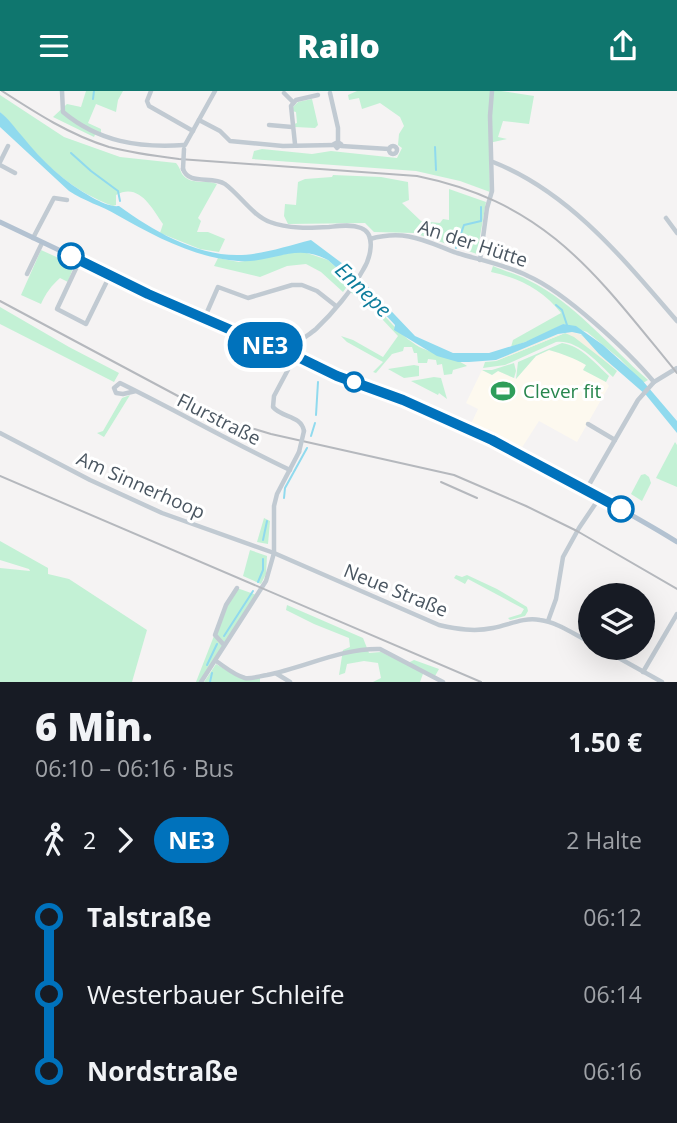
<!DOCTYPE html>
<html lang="de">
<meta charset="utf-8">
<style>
:root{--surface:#171b24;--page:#20242c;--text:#f1f3f6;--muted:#9ea1a6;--accent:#0f766e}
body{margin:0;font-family:"Open Sans",sans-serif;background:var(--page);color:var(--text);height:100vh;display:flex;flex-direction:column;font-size:26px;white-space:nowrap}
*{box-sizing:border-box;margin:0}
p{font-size:23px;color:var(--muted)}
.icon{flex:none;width:38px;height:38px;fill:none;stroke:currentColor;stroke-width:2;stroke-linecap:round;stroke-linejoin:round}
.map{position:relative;height:591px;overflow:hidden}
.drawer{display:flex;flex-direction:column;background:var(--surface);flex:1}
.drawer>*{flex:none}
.badge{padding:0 14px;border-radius:23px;font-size:24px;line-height:46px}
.fabs{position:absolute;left:578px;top:492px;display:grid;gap:14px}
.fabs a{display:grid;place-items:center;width:77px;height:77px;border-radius:50%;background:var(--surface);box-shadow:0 7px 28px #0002;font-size:35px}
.map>.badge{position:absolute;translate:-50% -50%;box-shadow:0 0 0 4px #fff}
.legs{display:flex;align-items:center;gap:10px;height:77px;padding:0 35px;font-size:23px}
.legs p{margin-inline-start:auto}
.headline{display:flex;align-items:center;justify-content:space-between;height:119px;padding:0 35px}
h1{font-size:38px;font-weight:800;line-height:52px}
ul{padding:0 35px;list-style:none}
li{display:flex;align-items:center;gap:24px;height:77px;font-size:26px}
li i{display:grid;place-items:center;width:10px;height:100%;margin:0 9px;background:currentColor}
li i::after{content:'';width:18px;height:18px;margin:-9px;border:5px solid;border-radius:50%;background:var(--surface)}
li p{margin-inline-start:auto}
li:first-child i{background:linear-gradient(#0000 50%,currentColor 0)}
li:last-child i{background:linear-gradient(currentColor 50%,#0000 0)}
header{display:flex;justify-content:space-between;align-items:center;height:91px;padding:0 35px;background:var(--accent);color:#fff;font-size:32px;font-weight:800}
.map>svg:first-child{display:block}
.commercial{fill:#fdf9ef}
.green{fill:#c3f1d5}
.sand{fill:#f5f0e5}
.water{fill:#90daee}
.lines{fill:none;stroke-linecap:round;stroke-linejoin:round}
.stream{stroke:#90daee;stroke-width:2}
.minor{stroke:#c1cad2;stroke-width:4.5}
.major{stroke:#b3c2d1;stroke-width:5}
.rail{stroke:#b5b8bd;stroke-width:2}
.minor-bridge{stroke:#c1cad2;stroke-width:4.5}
.line-1-casing{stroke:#fff;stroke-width:16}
.line-1{stroke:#0072bc;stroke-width:10}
.stop-1-dot{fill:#fff;stroke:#0072bc;stroke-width:3.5}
.labels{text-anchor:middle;stroke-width:6;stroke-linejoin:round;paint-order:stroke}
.street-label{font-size:19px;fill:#4a5661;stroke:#fff}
.leisure-label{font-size:19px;fill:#27864d;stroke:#fff;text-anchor:start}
.water-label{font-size:21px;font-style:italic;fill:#0c7c9b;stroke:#fff}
</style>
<header><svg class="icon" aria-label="menu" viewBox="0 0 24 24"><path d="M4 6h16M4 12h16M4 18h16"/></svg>Railo<svg class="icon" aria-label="share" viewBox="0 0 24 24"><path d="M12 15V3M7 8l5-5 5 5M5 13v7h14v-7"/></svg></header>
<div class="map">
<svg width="677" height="591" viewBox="0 0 677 591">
<rect width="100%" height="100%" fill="#f5f3f3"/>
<polygon class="commercial" points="549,259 572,266 586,274 583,278 606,291 609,295 577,351 539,330 521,358 489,338 485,339 471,333 478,318 466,312 482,279 492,284 498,280 516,288 536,265"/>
<g class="green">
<polygon points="86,0 123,0 118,9 116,21 96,13 88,32 101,38 101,43 96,41 94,46 53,26 67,13 81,16"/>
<polygon points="357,0 501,0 534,5 529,33 503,30 498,46 507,48 489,52 490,101 460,90 416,80 252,68 254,60 262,58 312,63 331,60 397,67 402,57 398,54 399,43 404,35 400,26 380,12 362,18 359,7 349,9 348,4"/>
<path d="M0 4 64 46 120 66 176 72C179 75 180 79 182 83 191 95 206 88 217 93L198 127 201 130 197 141H208L225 148 219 161 200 158 160 142 163 133C152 117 139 91 116 104V114L113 115C74 100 53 81 25 50 16 39 10 30 0 21Z"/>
<polygon points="312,8 318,34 315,37 295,36 294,33 297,32 296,21 292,20 293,16 298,11"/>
<polygon points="333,84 381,86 408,91 409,109 402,112 421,130 440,132 443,128 449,129 449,98 486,111 477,163 414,142 374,141 365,132 288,133 284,125 285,113 296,114 298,91 305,88 332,86"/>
<path d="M41 159 74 174 68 191 60 187C51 195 46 202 41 213L21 204Z"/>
<polygon points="301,160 328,169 351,190 343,201 321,181 306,173 287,175 260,186 214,175 218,167 239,171"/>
<path d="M493 175C504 180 517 183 528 189 575 212 609 255 648 289L643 292 620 268 587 241 563 233 539 246 511 256 513 249 561 222C543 199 519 187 491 181Z"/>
<path d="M354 196H357C378 214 393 239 416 254 431 263 457 267 467 275L453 279 452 283 444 284 442 273 437 274 436 269 428 268 427 272H418L417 262H414L412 256H404L403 260 392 263 376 282 373 281 383 271 347 251 341 245 353 249 383 266 398 245 367 212 350 201Z"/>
<polygon points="0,216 69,256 119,282 114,291 0,233"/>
<path d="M565 242 581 244 597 261 591 258 617 280 613 286C598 272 578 248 556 251L505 274 483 277 485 271 496 270Z"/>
<path d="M562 252C581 255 595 272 609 285L606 291 583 279 586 274C574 267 563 263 549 259L536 265 516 288 518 271Z"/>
<polygon points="514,272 516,280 514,287 498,280 492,284 482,279 492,279"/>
<polygon points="414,274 419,275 419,285 404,287 388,278"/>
<polygon points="434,286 441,287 447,308 439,302 438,304 411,290"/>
<polygon points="130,304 104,346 97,342 103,340 122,307"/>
<polygon points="675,351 677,354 677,396 656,387"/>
<polygon points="645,383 649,386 651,392 642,410 631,403 641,384"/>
<polygon points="264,427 270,430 268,453 257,451"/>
<polygon points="0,450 48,477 48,483 69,488 147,539 132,591 0,591 0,477 30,480 29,478 0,469"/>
<polygon points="250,459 267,465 266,483 261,493 243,485"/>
<polygon points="456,484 462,486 467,484 497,498 527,516 528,520 525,525 510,529 508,527 521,523 524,518 468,488 465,493 454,487"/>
<polygon points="237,497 257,504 201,591 196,591 226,514"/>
<polygon points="287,514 363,547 369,562 381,561 406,573 414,569 439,578 435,585 424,580 420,591 373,591 381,587 378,572 364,570 347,573 345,582 339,584 343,559 350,556 349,547 314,533 286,519"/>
<polygon points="216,573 238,586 260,586 260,591 204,591"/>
</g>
<path class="sand" d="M572 241C588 244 605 267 618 280L574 246 565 242 496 270C511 261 553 242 572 241Z"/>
<path class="water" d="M0 21C9 28 14 36 22 45 43 71 64 91 93 107 101 111 110 116 119 115 152 139 194 164 237 164 262 164 287 155 311 149L355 182 415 245 453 262H489L525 251 563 233 576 235 603 254 642 289 677 330V342L646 304 599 263 581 243 572 241 558 243 496 269 469 271H458L437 265 394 239 395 234 370 207 328 169C294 151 272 173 238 170 195 167 154 145 117 124 102 115 84 110 69 100L0 36Z"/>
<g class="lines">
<g class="stream">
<polyline points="93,8 94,0"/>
<polyline points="435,56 436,79"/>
<polyline points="71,62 91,80 118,100 120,110"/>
<polyline points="456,157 464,134 481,130 481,116"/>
<polyline points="556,214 562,219 567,234"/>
<polyline points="316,324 318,291"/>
<polyline points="311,345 315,332"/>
<polyline points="284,407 285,397 307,357"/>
<polyline points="263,449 267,430"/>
<polyline points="258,491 263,479 263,468"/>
<polyline points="224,545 253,500"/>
<polyline points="207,574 217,553"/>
<polyline points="210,591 212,582"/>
</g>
<g class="minor">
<path d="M62 0 63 21C99 51 139 57 184 54"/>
<polyline points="151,0 147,10 149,15 193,40"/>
<polyline points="284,2 293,11"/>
<polyline points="330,2 338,37 338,51 341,53 337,57 334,53 338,51"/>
<polyline points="199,29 220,40 230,50 283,55 334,54"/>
<polyline points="269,34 292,36"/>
<polyline points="295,53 291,15 296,9 318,4"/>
<polyline points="185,54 215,0"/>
<polyline points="341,55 389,58"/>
<circle cx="393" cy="59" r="4"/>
<polyline points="0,71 8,55"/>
<path d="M493 71C570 101 625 170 677 230"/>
<polyline points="0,74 15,82"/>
<path d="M183 78C189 95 212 84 225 93 240 104 253 125 270 131 288 138 310 137 329 136 339 135 351 133 361 137 377 143 370 168 363 179 352 199 333 222 316 238 308 245 298 249 292 258"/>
<polyline points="666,127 677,142"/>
<polyline points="33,147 54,107 67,109"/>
<path d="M370 148C406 138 425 150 457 162 480 169 506 174 528 185 565 201 628 260 654 291"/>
<polyline points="80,169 57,218 86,233 110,184"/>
<polyline points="480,169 487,117 492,100 490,25 492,0"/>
<polyline points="27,183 42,152"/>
<polyline points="204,228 218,196 248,207 292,194 302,194 317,200 336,215"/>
<path d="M291 273 274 305 273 316C282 327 301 324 304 340"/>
<path d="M136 300 123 303 116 302 114 297 120 292C177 320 233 352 290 379"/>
<polyline points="588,333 615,349"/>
<path d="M0 342 90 389 162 422 274 462 439 534C457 538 474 541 493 537 509 534 523 526 540 529 557 531 575 544 590 551"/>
<polyline points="586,399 638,309 654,291 677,277"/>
<polyline points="548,530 556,508 563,466 579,437 600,406"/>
<polyline points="224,554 215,544 226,514 237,497"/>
<polyline points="599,556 662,591"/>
<path d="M216 570C225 576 234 584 245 587 252 588 260 585 267 584 304 577 341 557 380 558L443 591"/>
<polyline points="643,581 677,523"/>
<polyline points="277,583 290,591"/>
<polyline points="201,591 266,490 274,462 274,415 277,403 299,361"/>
</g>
<g class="major">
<polyline points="0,131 204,228 270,256 285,261 294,259 298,263 296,270"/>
<path d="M270 256 283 265 289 273 296 270 330 285 337 284C420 314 498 351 575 393 609 412 644 430 677 451"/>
<polyline points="298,266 337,284"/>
</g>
<g class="rail">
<path d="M2 0C36 22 70 44 109 56 132 62 155 65 179 68L417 85C549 112 597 185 677 282"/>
<polyline points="0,210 221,328 271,343 454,384 526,415 577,440 677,498"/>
<polyline points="0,385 481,591"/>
<polyline points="441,391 477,407"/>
</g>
<g class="minor-bridge">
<polyline points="183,78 184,58"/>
<polyline points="299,361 304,340"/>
</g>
</g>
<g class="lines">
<g class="line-1-casing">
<polyline id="line-1" points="71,165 148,203 270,256 285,261 294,259 298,266 337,285 403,309 492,349 621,418"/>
</g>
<use href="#line-1" class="line-1"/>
</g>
<defs>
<g id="stadium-bare" transform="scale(1.89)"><path d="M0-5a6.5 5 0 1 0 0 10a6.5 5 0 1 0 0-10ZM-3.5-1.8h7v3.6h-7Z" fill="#2e9e5b" stroke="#fff" stroke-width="2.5" paint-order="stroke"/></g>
</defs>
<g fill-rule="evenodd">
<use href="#stadium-bare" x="503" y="300"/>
</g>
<g class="stop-1-dot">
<circle cx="71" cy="165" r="12"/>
<circle cx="354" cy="291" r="9"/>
<circle cx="621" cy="418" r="12"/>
</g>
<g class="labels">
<g class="street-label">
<text transform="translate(473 152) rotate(18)" y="7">An der Hütte</text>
<text transform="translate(219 328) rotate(27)" y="7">Flurstraße</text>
<text transform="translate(141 394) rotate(24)" y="7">Am Sinnerhoop</text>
<text transform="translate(396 499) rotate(22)" y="7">Neue Straße</text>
</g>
<g class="leisure-label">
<text x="523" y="307">Clever fit</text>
</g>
<g class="water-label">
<text transform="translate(363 199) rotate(44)" y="7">Ennepe</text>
</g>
</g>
</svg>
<div class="fabs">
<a><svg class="icon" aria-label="layers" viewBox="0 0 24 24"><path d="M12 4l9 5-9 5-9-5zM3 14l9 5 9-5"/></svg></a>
</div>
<b class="badge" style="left:265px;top:254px;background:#0072bc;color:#fff">NE3</b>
</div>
<section class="drawer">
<div class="headline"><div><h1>6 Min.</h1><p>06:10 – 06:16 · Bus</p></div><b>1.50 €</b></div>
<div class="legs"><svg class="icon" aria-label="walk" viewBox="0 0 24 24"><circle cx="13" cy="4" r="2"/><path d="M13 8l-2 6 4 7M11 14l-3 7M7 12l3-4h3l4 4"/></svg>2<svg class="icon" aria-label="forward" viewBox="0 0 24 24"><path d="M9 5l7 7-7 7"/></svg><b class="badge" style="background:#0072bc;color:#fff">NE3</b><p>2 Halte</p></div>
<ul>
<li><i style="color:#0072bc"></i><b>Talstraße</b><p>06:12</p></li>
<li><i style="color:#0072bc"></i><span>Westerbauer Schleife</span><p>06:14</p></li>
<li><i style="color:#0072bc"></i><b>Nordstraße</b><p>06:16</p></li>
</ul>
</section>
